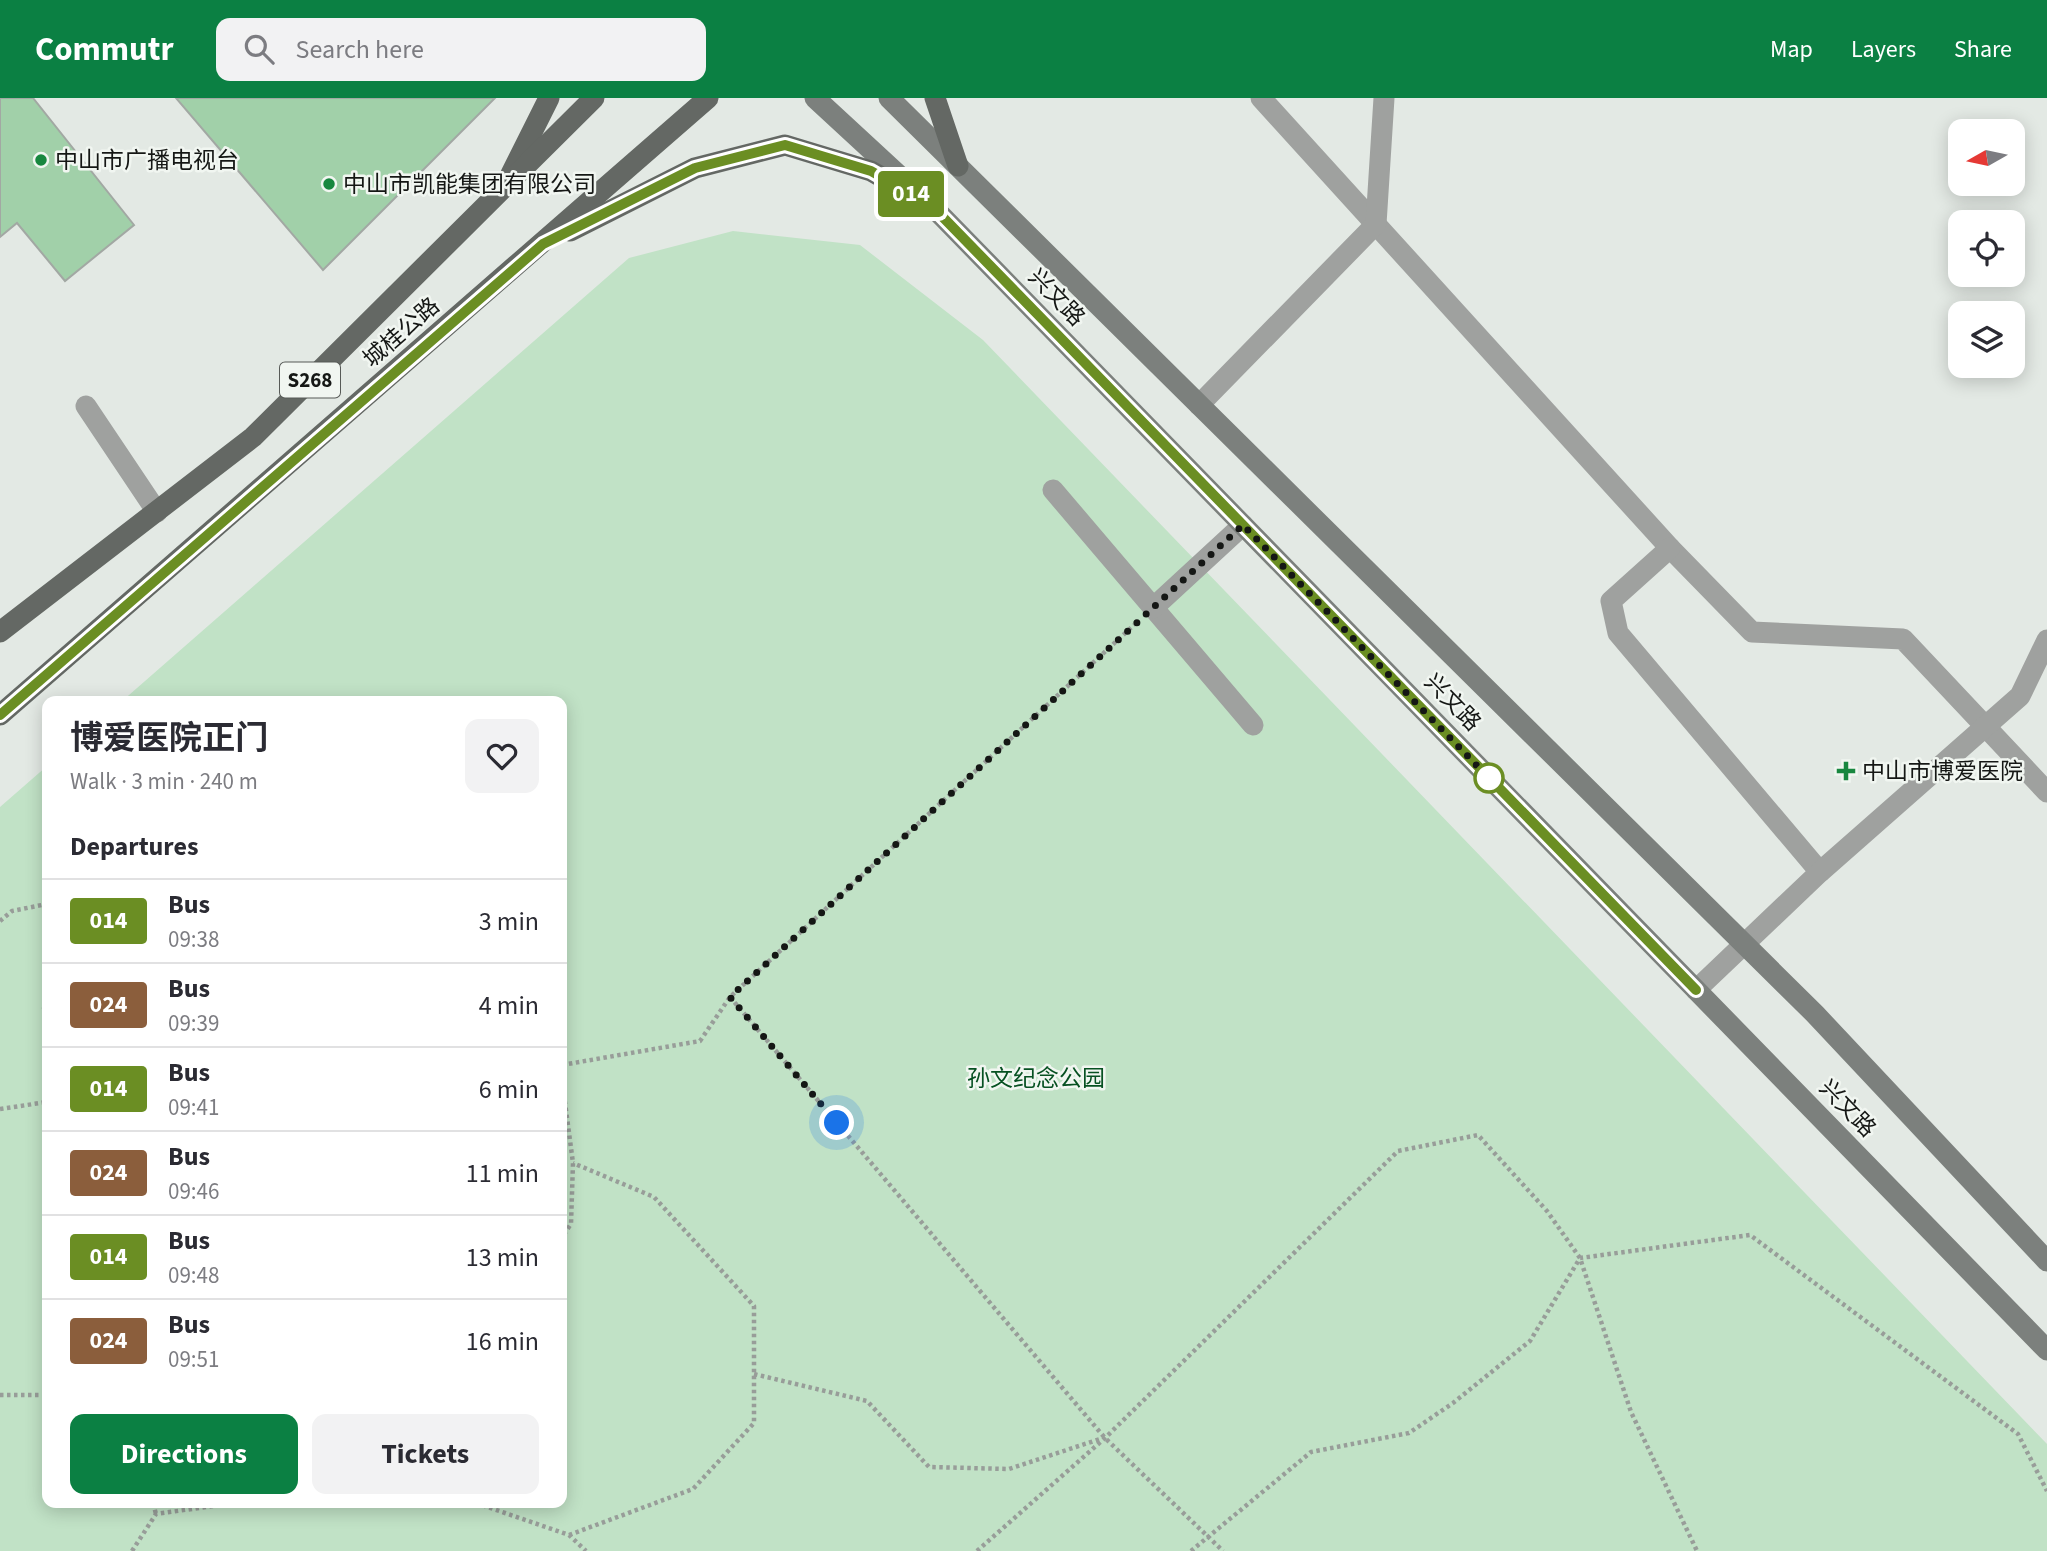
<!DOCTYPE html>
<meta charset="utf-8">
<style>
:root{--surface:#fff;--page:#f2f2f3;--text:#2b2b33;--muted:#7c7c81;--line:#e1e1e2;--accent:#0b8043}
body{margin:0;font-family:"Source Sans 3","Noto Sans SC",sans-serif;background:var(--page);color:var(--text);height:100vh;display:flex;flex-direction:column;font-size:26px;white-space:nowrap}
*{box-sizing:border-box;margin:0}
p{font-size:23px;color:var(--muted)}
.icon{flex:none;width:38px;height:38px;fill:none;stroke:currentColor;stroke-width:2;stroke-linecap:round;stroke-linejoin:round}
.map{position:relative;flex:1;overflow:hidden}
.panel{position:absolute;left:42px;top:598px;width:525px;height:812px;display:flex;flex-direction:column;background:var(--surface);border-radius:14px;box-shadow:0 4px 18px #0003}
.panel>*{flex:none}
.badge{padding:0 14px;border-radius:5px;font-size:24px;line-height:46px}
.needle{width:46px;rotate:261deg}
.controls{position:absolute;left:1948px;top:21px;display:grid;gap:14px}
.controls a{display:grid;place-items:center;width:77px;height:77px;border-radius:14px;background:var(--surface);box-shadow:0 4px 18px #0003;font-size:35px}
.you{position:absolute;width:35px;height:35px;margin:-18px;border:5px solid #fff;border-radius:50%;background:#1a73e8;box-shadow:0 0 0 10px #1a73e833}
.map>.badge{position:absolute;translate:-50% -50%;box-shadow:0 0 0 4px #fff}
h2{padding:0 28px;font-size:26px;line-height:63px}
.round{display:grid;place-items:center;flex:none;width:74px;height:74px;border-radius:14px;background:var(--page)}
.head{display:flex;align-items:center;justify-content:space-between;height:119px;padding:0 28px}
h1{font-size:33px;font-weight:700;line-height:52px}
.primary-button{display:flex;gap:14px;margin-top:auto;padding:14px 28px}
.primary-button a{flex:1;height:80px;border-radius:14px;background:var(--accent);color:#fff;font-size:28px;font-weight:700;line-height:80px;text-align:center}
.primary-button a+a{background:var(--page);color:var(--text)}
ul{padding:0;list-style:none}
li{display:flex;align-items:center;gap:21px;height:84px;padding:0 28px;border-top:2px solid var(--line)}
li div{flex:1}
li b{display:block;font-size:26px}
li em{font-style:normal}
li .badge{min-width:77px;font-weight:700;text-align:center}
header{display:flex;align-items:center;gap:42px;box-sizing:border-box;height:98px;padding:0 35px;background:var(--accent);color:#fff}
header strong{font-size:33px}
nav{display:flex;gap:38px;margin-inline-start:auto;font-size:24px}
.search{width:490px;height:63px;background:var(--page);display:flex;align-items:center;gap:18px;box-sizing:border-box;padding:0 24px;border-radius:14px;color:var(--muted);font-size:26px}
.map>svg:first-child{display:block}
.green{fill:#c1e2c6}
.building{fill:#a1d0a9;stroke:#a2a8a3;stroke-width:2}
.lines{fill:none;stroke-linecap:round;stroke-linejoin:round}
.path{stroke:#989d99;stroke-width:4.5;stroke-dasharray:3.5 3.5;stroke-linecap:butt}
.street{stroke:#9fa19f;stroke-width:21}
.secondary{stroke:#7c807d;stroke-width:21}
.primary{stroke:#646864;stroke-width:21}
.line-casing{stroke:#fff;stroke-width:16}
.line{stroke:#6b8e23;stroke-width:10}
.walk{stroke:#151715;stroke-width:7;stroke-dasharray:0 12.6}
.poi-dot{fill:#18873f;stroke:#f1f6f1;stroke-width:2.5}
.stop-dot{fill:#fff;stroke:#6b8e23;stroke-width:3.5}
.labels{text-anchor:middle;stroke-width:5;stroke-linejoin:round;paint-order:stroke}
.shield{fill:#f1f6f1;stroke:#575a57;stroke-width:2}
.shield-label{font-size:21px;font-weight:bold;fill:#151715}
.poi-label{font-size:23px;fill:#151715;stroke:#f1f6f1;text-anchor:start}
.street-label{font-size:23px;fill:#151715;stroke:#f1f6f1}
.park-label{font-size:23px;fill:#075122;stroke:#f1f6f1}
</style>
<header>
<strong>Commutr</strong>
<div class="search"><svg class="icon" aria-label="search" viewBox="0 0 24 24"><circle cx="10" cy="10" r="6"/><path d="M15 15l6 6"/></svg>Search here</div>
<nav><a>Map</a><a>Layers</a><a>Share</a></nav>
</header>
<div class="map">
<svg width="2047" height="1453" viewBox="0 0 2047 1453">
<rect width="100%" height="100%" fill="#e3e9e4"/>
<polygon class="green" points="733,133 860,147 983,242 2047,1346 2047,1453 0,1453 0,709 47,668 47,1405 562,1405 562,604 121,604 629,160"/>
<g class="building">
<polygon points="0,0 33,0 134,127 65,183 17,125 0,139"/>
<polygon points="176,0 495,0 323,172"/>
</g>
<g class="lines">
<g class="path">
<polyline points="0,823 12,813 47,806"/>
<polyline points="730,899 1105,1340 1223,1453"/>
<polyline points="47,910 44,910 47,936"/>
<polyline points="562,967 700,943 730,899 1134,527"/>
<polyline points="562,982 573,1065 571,1126 562,1139"/>
<polyline points="0,1011 47,1004"/>
<polyline points="754,1276 867,1303 929,1369 1009,1371 1100,1341"/>
<polyline points="0,1297 47,1297"/>
<polyline points="153,1405 156,1416"/>
<polyline points="476,1405 569,1437 586,1453"/>
<polyline points="569,1437 693,1391 754,1325 754,1208 654,1099 573,1065"/>
<polyline points="132,1453 156,1416 234,1405"/>
<polyline points="977,1453 1105,1340 1398,1053 1478,1037 1547,1113 1580,1160 1631,1314 1697,1453"/>
<polyline points="1191,1453 1311,1354 1409,1335 1453,1305 1530,1243 1580,1160 1750,1137 2018,1336 2047,1393"/>
</g>
<g class="street">
<polyline points="1261,0 1670,450 1752,534 1903,541 2047,694"/>
<polyline points="1199,307 1376,126 1384,0"/>
<polyline points="86,308 157,414"/>
<polyline points="1053,392 1253,627"/>
<polyline points="1670,450 1611,503 1618,535 1820,774"/>
<polyline points="1153,510 1243,427"/>
<polyline points="1696,892 1820,774 2020,598 2047,542"/>
</g>
<g class="secondary">
<polyline points="815,0 932,108 2047,1252"/>
<polyline points="889,0 1815,916 2047,1163"/>
</g>
<g class="primary">
<polyline points="935,0 958,68"/>
<polyline points="511,76 549,0"/>
<polyline points="570,133 695,70 785,47 871,73 932,108"/>
<polyline points="0,534 253,339 594,0"/>
<polyline points="0,617 708,0"/>
</g>
</g>
<g class="lines">
<g class="line-casing">
<polyline id="line" points="0,617 543,146 695,70 785,47 871,73 932,108 1696,892"/>
</g>
<use href="#line" class="line"/>
<polyline class="walk" points="837,1025 730,899 1243,427 1489,680"/>
</g>
<g class="poi-dot">
<circle cx="41" cy="62" r="7"/>
<circle cx="329" cy="86" r="7"/>
<path d="M1842.5 662.5h7v7h7v7h-7v7h-7v-7h-7v-7h7z"/>
</g>
<circle class="stop-dot" cx="1489" cy="680" r="14"/>
<g class="labels">
<rect class="shield" x="280" y="264.5" width="60" height="35" rx="5"/>
<g class="shield-label">
<text x="310" y="289">S268</text>
</g>
<g class="poi-label">
<text x="55" y="70">中山市广播电视台</text>
<text x="343" y="94">中山市凯能集团有限公司</text>
<text x="1862" y="681">中山市博爱医院</text>
</g>
<g class="street-label">
<text transform="translate(1057 199) rotate(46)" y="8">兴文路</text>
<text transform="translate(401 234) rotate(-41)" y="8">城桂公路</text>
<text transform="translate(1453 604) rotate(46)" y="8">兴文路</text>
<text transform="translate(1848 1010) rotate(46)" y="8">兴文路</text>
</g>
<g class="park-label">
<text x="1036" y="988">孙文纪念公园</text>
</g>
</g>
</svg>
<div class="controls">
<a><svg class="needle" viewBox="-14 -14 28 28"><path d="M0-13l5 13h-10z" fill="#e53935"/><path d="M0 13l5-13h-10z" fill="#7c7c81"/></svg></a>
<a><svg class="icon" aria-label="locate" viewBox="0 0 24 24"><circle cx="12" cy="12" r="6"/><path d="M12 2v4M12 18v4M2 12h4M18 12h4"/></svg></a>
<a><svg class="icon" aria-label="layers" viewBox="0 0 24 24"><path d="M12 4l9 5-9 5-9-5zM3 14l9 5 9-5"/></svg></a>
</div>
<div class="you" style="left:837px;top:1025px"></div>
<b class="badge" style="left:911px;top:96px;background:#6b8e23;color:#fff">014</b>
<section class="panel">
<div class="head"><div><h1>博爱医院正门</h1><p>Walk · 3 min · 240 m</p></div><a class="round"><svg class="icon" aria-label="heart" viewBox="0 0 24 24"><path d="M12 20l-8-8c-3-5 5-10 8-4 3-6 11-1 8 4z"/></svg></a></div>
<h2>Departures</h2>
<ul>
<li><span class="badge" style="background:#6b8e23;color:#fff">014</span><div><b>Bus</b><p>09:38</p></div><em>3 min</em></li>
<li><span class="badge" style="background:#8b5e3c;color:#fff">024</span><div><b>Bus</b><p>09:39</p></div><em>4 min</em></li>
<li><span class="badge" style="background:#6b8e23;color:#fff">014</span><div><b>Bus</b><p>09:41</p></div><em>6 min</em></li>
<li><span class="badge" style="background:#8b5e3c;color:#fff">024</span><div><b>Bus</b><p>09:46</p></div><em>11 min</em></li>
<li><span class="badge" style="background:#6b8e23;color:#fff">014</span><div><b>Bus</b><p>09:48</p></div><em>13 min</em></li>
<li><span class="badge" style="background:#8b5e3c;color:#fff">024</span><div><b>Bus</b><p>09:51</p></div><em>16 min</em></li>
</ul>
<div class="primary-button"><a>Directions</a><a>Tickets</a></div>
</section>
</div>
